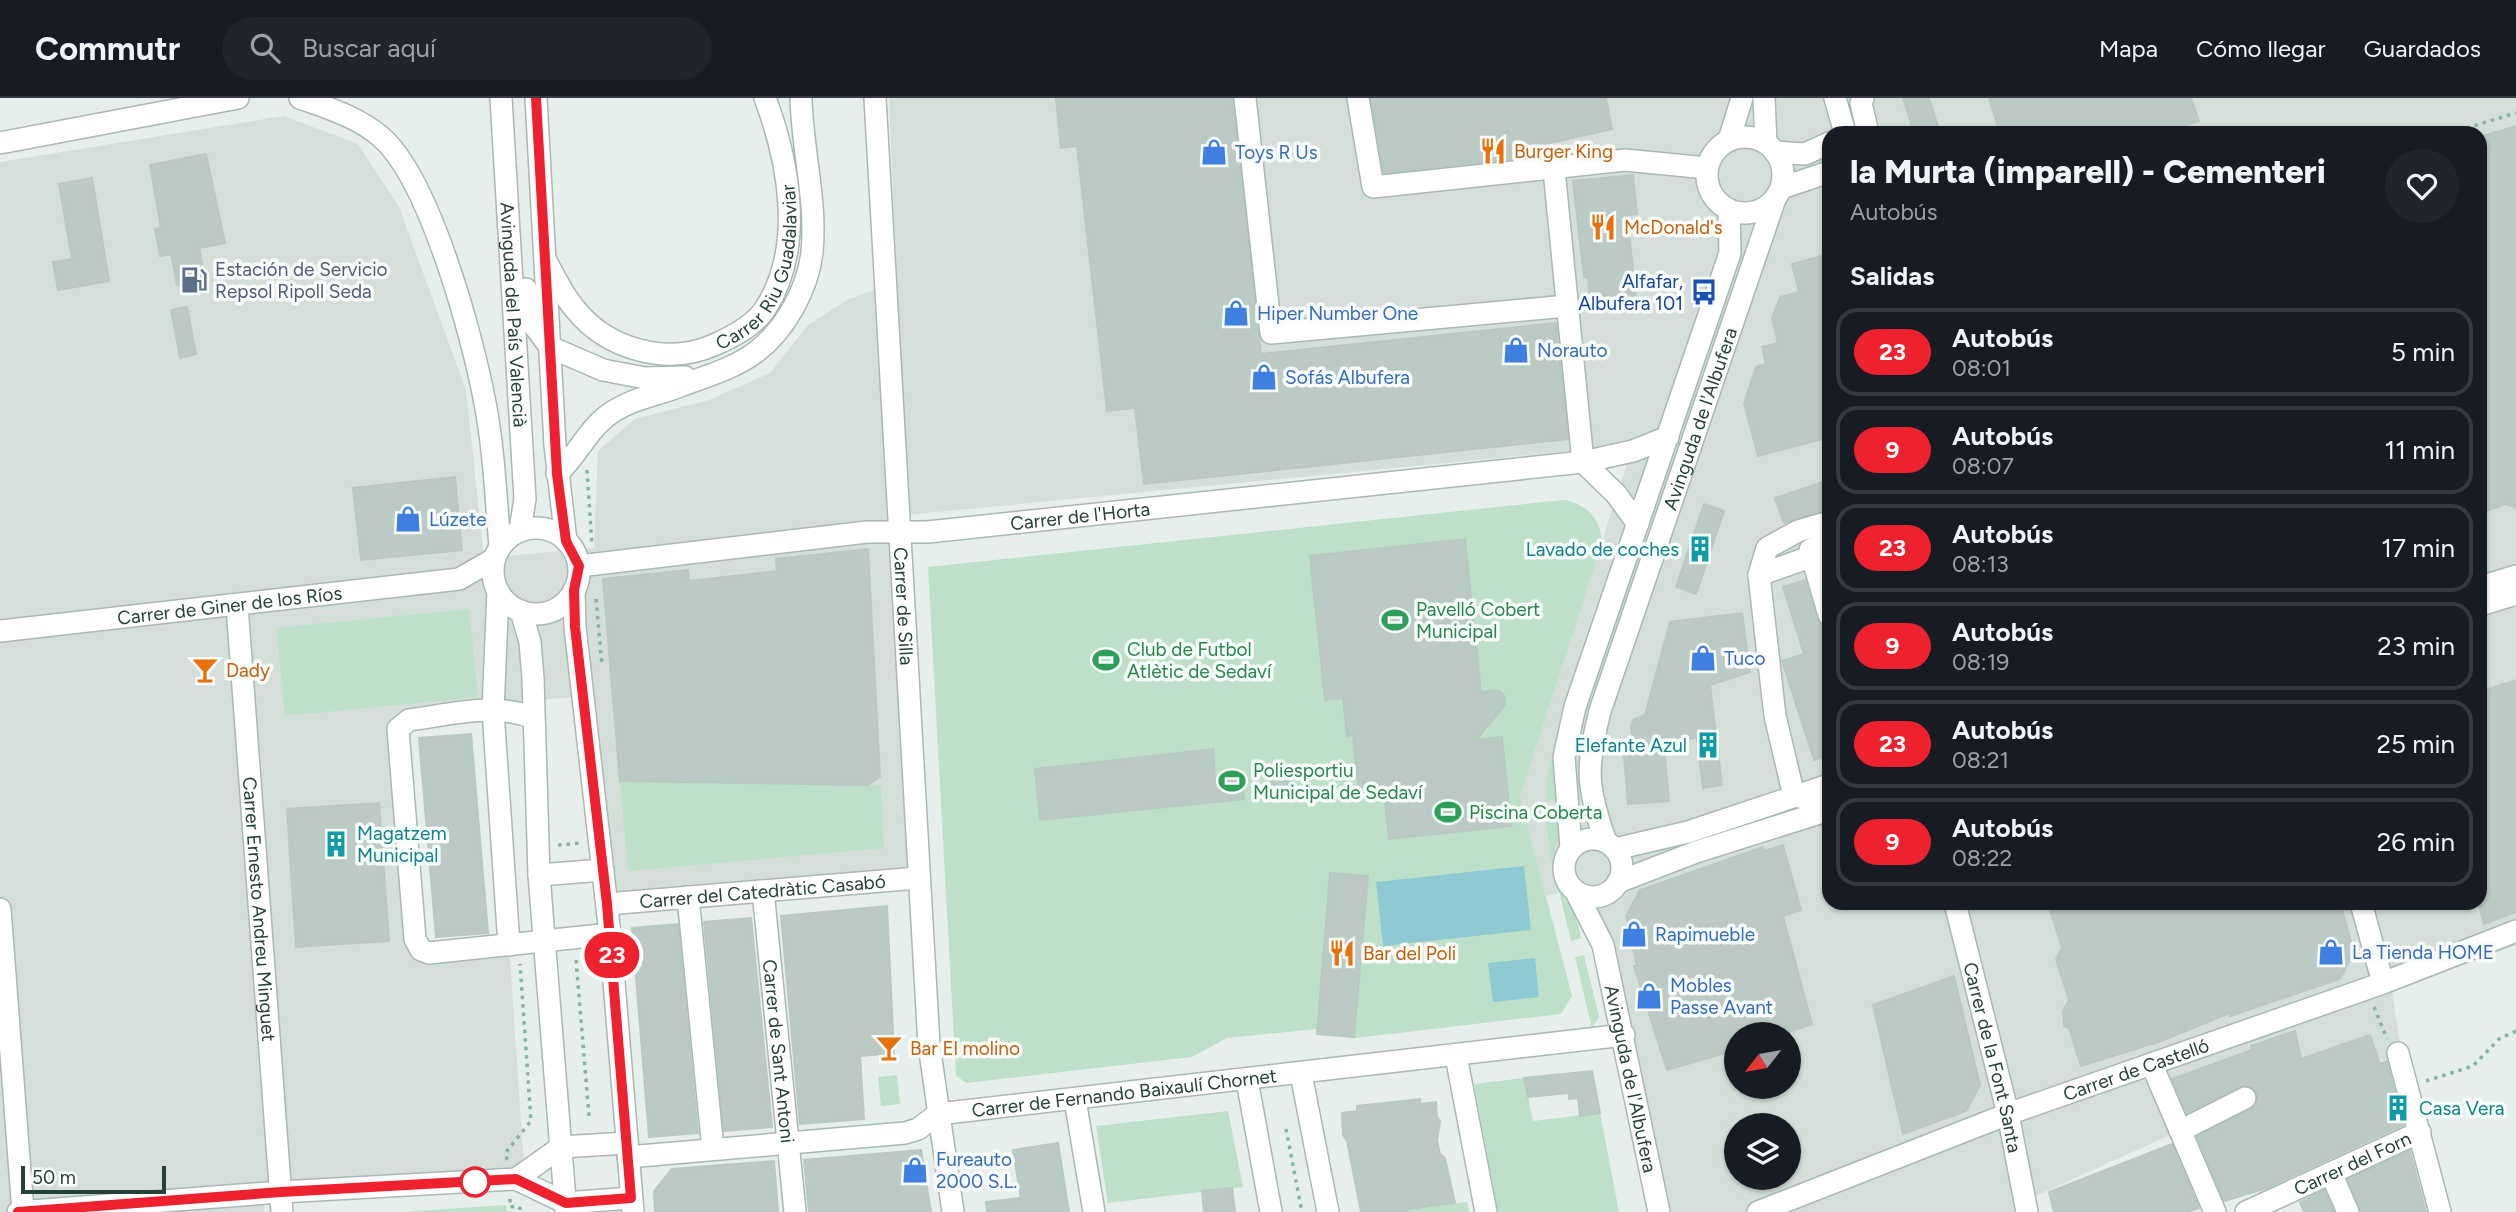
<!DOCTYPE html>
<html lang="es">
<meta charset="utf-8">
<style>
:root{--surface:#171b24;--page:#20242c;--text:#f1f3f6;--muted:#9ea1a6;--line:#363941}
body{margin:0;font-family:Figtree,sans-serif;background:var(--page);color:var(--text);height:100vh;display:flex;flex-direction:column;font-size:26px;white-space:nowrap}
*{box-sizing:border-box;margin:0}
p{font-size:23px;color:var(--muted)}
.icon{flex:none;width:38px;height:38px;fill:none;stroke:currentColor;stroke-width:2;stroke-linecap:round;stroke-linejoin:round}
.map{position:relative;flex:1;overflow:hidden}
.details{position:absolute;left:1822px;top:28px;width:665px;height:784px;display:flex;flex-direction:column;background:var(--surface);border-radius:21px;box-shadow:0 2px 5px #0004}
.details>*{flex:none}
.badge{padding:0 14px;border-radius:23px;font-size:24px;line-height:46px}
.needle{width:46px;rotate:239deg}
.fabs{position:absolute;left:1724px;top:924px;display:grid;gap:14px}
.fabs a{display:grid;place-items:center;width:77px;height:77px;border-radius:50%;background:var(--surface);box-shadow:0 2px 5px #0004;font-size:35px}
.scale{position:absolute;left:21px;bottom:18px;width:145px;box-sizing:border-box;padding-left:7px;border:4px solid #24423a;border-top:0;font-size:19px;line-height:24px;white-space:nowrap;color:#24423a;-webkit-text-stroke:5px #f7fbf9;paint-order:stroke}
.map>.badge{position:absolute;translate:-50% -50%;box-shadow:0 0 0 4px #fff}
h2{padding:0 28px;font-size:26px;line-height:63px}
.round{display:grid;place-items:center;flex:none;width:74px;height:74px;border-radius:37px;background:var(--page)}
.head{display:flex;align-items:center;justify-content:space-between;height:119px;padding:0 28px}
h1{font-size:33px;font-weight:800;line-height:52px}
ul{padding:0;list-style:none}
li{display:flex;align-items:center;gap:21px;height:88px;margin:0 14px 10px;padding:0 14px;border:4px solid var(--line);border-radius:21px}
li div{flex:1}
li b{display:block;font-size:26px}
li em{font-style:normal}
li .badge{min-width:77px;font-weight:700;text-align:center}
header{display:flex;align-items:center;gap:42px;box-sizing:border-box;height:98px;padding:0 35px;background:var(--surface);border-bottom:2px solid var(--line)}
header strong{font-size:33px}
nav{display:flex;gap:38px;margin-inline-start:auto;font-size:24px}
.search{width:490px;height:63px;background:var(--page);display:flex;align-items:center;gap:18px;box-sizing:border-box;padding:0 24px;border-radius:38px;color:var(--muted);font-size:26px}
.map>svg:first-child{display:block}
.built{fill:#d4dfda;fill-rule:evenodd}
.green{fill:#bfe0c8}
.water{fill:#8ec9d4}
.building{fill:#bbcac4;stroke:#b8c9c2;stroke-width:2}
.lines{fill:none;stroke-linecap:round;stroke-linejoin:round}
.minor-casing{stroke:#a8b8b2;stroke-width:24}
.path{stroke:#86b3a5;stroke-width:3.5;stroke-dasharray:3.5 5;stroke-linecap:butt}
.minor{stroke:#fff;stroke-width:21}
.line-casing{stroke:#fff;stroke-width:16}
.line{stroke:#ed222e;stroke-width:10}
.stop-dot{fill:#fff;stroke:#ed222e;stroke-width:3.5}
.labels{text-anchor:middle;stroke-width:7;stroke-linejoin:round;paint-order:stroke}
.food-label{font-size:19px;fill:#c56008;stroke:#f7fbf9;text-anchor:start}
.shop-label{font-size:19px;fill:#366cbe;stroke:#f7fbf9;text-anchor:start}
.street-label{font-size:19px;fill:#24423a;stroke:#f7fbf9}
.service-label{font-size:19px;fill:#4e5e75;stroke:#f7fbf9;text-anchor:start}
.transit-label{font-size:19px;fill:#164399;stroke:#f7fbf9;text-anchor:end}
.culture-label{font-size:19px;fill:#0d838f;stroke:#f7fbf9;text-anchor:end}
.leisure-label{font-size:19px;fill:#27864d;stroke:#f7fbf9;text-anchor:start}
</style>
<header>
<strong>Commutr</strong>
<div class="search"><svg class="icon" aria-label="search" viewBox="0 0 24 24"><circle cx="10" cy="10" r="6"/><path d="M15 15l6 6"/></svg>Buscar aquí</div>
<nav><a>Mapa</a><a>Cómo llegar</a><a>Guardados</a></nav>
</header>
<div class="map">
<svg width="2516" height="1114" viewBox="0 0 2516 1114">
<rect width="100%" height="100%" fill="#e6efeb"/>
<path class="built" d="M889 0H2516V847L2392 894 2402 957 2264 996 2214 1017 2022 1104 2024 1114H1665L1584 788 1546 798 1520 699 1633 347 895 418 918 780 607 806 583 598 539 602 493 613 402 626 417 847H509L524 1068 265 1087 264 1114H0V64L284 18 358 46 399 109 466 292 484 460 594 450 598 353 635 321 709 302 770 275 808 227 849 201 897 184ZM1829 35H2480V805H1829ZM1736 936H1788V989H1736ZM1736 1027H1788V1080H1736Z"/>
<g class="green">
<path d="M1563 402C1586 405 1602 422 1602 445L1520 699 1572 898 1561 916 1356 940 1317 936V931L1227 940 1192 959 975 984 967 985 956 978 928 469Z"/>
<polygon points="469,511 478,599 285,618 276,530"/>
<polygon points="1557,636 1561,637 1557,701 1546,703 1547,679"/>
<polygon points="620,683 881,687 884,750 628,773"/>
<polygon points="1558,721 1558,739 1551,764 1546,724"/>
<polygon points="1558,789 1576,818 1581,840 1571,843"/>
<polygon points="1584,857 1599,919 1592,930 1575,859"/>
<polygon points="897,977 900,1006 881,1008 878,979"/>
<polygon points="1524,980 1533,1023 1600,1015 1619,1114 1498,1114 1474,986"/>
<polygon points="1228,1013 1243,1089 1108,1105 1096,1028"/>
<polygon points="1467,1104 1469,1114 1409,1114 1408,1111"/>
<polygon points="506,1107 507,1113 517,1114 403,1114"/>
</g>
<g class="water">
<polygon points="1524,768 1531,832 1383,848 1376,784"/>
<polygon points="1535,860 1539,899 1493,904 1488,865"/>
</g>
<g class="building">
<polygon points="1056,0 1232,0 1261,256 1556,225 1568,341 1144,386 1135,310 1107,313 1077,48 1061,50"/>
<polygon points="1371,0 1606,0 1612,31 1511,54 1513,61 1384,75"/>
<polygon points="1903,0 1929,0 1940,35 1914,35"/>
<polygon points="1989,0 2191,0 2199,23 2162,35 2000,35"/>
<polygon points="2516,28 2516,410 2506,406 2480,415 2480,39"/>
<polygon points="206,56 225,145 199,150 205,181 177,187 171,156 160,158 155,131 161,130 150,67"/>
<polygon points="1633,77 1637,116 1627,117 1636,200 1590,205 1588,179 1584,179 1573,83"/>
<polygon points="92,80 109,183 58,192 53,164 72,161 59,86"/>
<polygon points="1829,156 1827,340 1758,358 1744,305 1756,269 1766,266 1762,249 1778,245 1772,220 1780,199 1799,194 1792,166"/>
<polygon points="187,209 196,256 180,260 171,212"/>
<polygon points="455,379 462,452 361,462 353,390"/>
<polygon points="1829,382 1829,411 1784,425 1775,400"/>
<polygon points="1704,406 1724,413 1696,496 1676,489"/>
<polygon points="1465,441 1481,594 1498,592 1504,598 1505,607 1476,642 1502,639 1511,728 1389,741 1384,694 1359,696 1353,637 1347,638 1343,600 1325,602 1310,458"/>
<polygon points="868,451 880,679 867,687 620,683 603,481 688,472 689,483 777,473 776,461"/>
<polygon points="1805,482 1829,552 1829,657 1814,662 1782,563 1804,556 1783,489"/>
<polygon points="1742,515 1750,574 1710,587 1722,687 1703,690 1697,639 1664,648 1669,703 1628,706 1624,658 1635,657 1631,628 1634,621 1645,617 1670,524"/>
<polygon points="2516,582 2516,814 2484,826 2480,812 2480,594"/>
<polygon points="471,636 488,835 436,839 419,640"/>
<polygon points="1213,651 1215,682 1242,679 1244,701 1040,722 1035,671"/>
<polygon points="1290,677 1292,696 1273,698 1271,679"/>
<polygon points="379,705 389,843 296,849 287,711"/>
<polygon points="1783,747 1801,812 1783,818 1812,926 1783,936 1736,936 1736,952 1667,972 1634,868 1637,868 1626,818 1640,792 1763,749 1764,753"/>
<polygon points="1330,775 1368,778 1354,939 1317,936"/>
<polygon points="2048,805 2340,805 2354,854 2340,881 2230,918 2230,915 2161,943 2081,968 2069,930 2064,928 2063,913 2069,902 2056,861 2062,850"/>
<polygon points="887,808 894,955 860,958 864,1021 800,1026 781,818"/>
<polygon points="751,820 772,1029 724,1033 704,824"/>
<polygon points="678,826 698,1035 649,1039 632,830"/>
<polygon points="1954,878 1980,987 1966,1013 1903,1036 1873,907"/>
<polygon points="2295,933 2301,961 2370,937 2380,966 2387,963 2403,1027 2267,1090 2224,1103 2197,1039 2252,1011 2256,1007 2257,995 2252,989 2240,988 2187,1015 2172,981 2252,952 2251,948"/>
<polygon points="1592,973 1600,1015 1580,1018 1578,1000 1569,1001 1569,995 1528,999 1524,980"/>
<polygon points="1420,1001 1420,1006 1436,1004 1437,1019 1440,1023 1437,1043 1440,1056 1445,1060 1455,1105 1408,1111 1409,1114 1361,1114 1347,1043 1343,1037 1342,1015 1357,1013 1357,1008"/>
<polygon points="1058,1045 1069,1114 987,1114 986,1104 1021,1100 1013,1052"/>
<polygon points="2172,1046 2199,1110 2188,1114 2054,1114 2049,1094"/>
<polygon points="921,1052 931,1114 809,1114 804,1062"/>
<polygon points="2410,1053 2426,1114 2361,1114 2348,1081"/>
<polygon points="774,1063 778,1114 655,1114 654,1093 672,1071"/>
<polygon points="1232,1090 1235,1114 1204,1114 1202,1093"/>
<polygon points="2324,1092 2334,1114 2304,1114 2300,1104"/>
</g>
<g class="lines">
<g class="minor-casing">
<g id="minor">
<path d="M300 0C328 10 358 19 381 39 430 81 473 240 485 305 494 352 496 401 500 449"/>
<path id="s1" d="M501 0 525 401 520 432"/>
<polyline points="536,0 555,347 566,443"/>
<path id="s2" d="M875 0 929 947 953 1114"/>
<polyline points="1245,0 1271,235 1567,208"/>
<polyline points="1358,0 1373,89 1625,62 1707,70"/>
<polyline points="1764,0 1766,45"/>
<polyline points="1835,0 1845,35"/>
<polyline points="1863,0 1861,5 1868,35"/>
<circle cx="1745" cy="77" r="38"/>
<polyline points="1729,42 1742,0"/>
<polyline points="0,45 238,0"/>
<polyline points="1775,54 1805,56 1829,45"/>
<polyline points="1554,72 1583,364"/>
<polyline points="1781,90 1829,74"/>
<path id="s3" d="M545 161C554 178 563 197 575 211 607 251 666 268 714 247 732 239 754 228 765 211 805 150 789 64 765 0"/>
<polyline points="526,191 530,222 550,249 603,272 645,280 685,279"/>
<polyline points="1583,364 1616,396 1638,426"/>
<path d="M557 376C579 356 588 329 614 313 636 299 659 297 683 287 707 278 735 270 756 254 785 232 808 191 812 154 817 103 802 51 801 0"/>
<polyline points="1829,424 1798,433 1767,450 1759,477 1775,618 1794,698 1829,705"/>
<circle cx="536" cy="473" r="43"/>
<polyline points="1829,443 1810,452 1829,517"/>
<path id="s4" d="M579 468 867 434H928L1583 364 1633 353 1668 339"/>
<polyline points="1759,477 1810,459"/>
<polyline points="2480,489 2516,478"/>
<polyline points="574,492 575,529 610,836 633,1114"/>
<polyline points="498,493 493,613 509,847"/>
<polyline points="2480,507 2516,496"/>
<path id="s5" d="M237 508 282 1114"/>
<polyline points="521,513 530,544 533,580 539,777 566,1114"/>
<path id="s6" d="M0 533 459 481 494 461"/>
<path d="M533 620C495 604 448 617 409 622L398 631 415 841 421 852 429 855 610 836"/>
<circle cx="1593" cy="770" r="29"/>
<path id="s7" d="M1606 744C1586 688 1586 670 1600 613L1775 101"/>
<polyline points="1571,750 1564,659 1575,609 1730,155 1729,112"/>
<polyline points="1615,751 1688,734 1829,687"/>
<polyline points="539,777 603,772"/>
<polyline points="1618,784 1696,754 1829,712"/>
<path id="s8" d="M763 793 795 1114"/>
<path id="s9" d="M1576 794 1603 847 1659 1114"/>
<polyline points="688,799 713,1051"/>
<path id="s10" d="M1955 805 2008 1016 2027 1114"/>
<polyline points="2361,805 2383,885"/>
<path id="s11" d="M607 806 918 780"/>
<polyline points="0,811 23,1114"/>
<polyline points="2398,955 2440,1114"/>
<polyline points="1456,958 1486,1114"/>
<polyline points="2152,967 2215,1114"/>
<polyline points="1301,976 1328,1114"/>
<polyline points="1247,982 1271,1114"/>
<polyline points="1075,1002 1094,1114"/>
<polyline points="2180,1033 2245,1000"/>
<polyline points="561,1049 627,1045"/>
<path id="s12" d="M628 1059 905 1035 918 1031 938 1016 1624 937"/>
<polyline points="2331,1075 2348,1114"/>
<polyline points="516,1081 566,1105 631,1100"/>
<polyline points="18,1114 281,1094 516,1081 561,1049"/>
<path id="s13" d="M1758 1114 2008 1016 2383 885 2516 833"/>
<path id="s14" d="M2246 1114 2420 1034"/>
</g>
</g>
<g class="path">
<polyline points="2450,35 2516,15"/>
<polyline points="587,372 592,448"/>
<polyline points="596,501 602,567"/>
<polyline points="558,747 582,745"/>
<polyline points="576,862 589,1018"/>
<polyline points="2374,909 2387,941"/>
<polyline points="2426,983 2473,968 2499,941 2516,933"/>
<polyline points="1286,1031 1302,1114"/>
<polyline points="507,1062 506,1054 531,1023 520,866"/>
<polyline points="510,1101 510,1109 517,1108 524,1114"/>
</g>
<use href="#minor" class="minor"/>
</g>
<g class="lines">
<g class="line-casing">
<polyline id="line" points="18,1114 281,1094 516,1081 566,1105 631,1100 607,806 575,529 574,492 579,468 566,443 557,376 536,0"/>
</g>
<use href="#line" class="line"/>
</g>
<defs>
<g id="restaurant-bare" transform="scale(2.1)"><path d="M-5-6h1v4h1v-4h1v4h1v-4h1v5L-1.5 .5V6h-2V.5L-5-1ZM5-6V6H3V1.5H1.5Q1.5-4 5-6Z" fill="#e8710a" stroke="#f7fbf9" stroke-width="2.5" paint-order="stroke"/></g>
<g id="shop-bare" transform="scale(2.1)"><path d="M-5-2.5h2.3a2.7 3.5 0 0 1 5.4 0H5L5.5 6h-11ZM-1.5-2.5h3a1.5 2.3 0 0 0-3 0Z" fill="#3f7fe0" stroke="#f7fbf9" stroke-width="2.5" paint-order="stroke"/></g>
<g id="fuel-bare" transform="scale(2.1)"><path d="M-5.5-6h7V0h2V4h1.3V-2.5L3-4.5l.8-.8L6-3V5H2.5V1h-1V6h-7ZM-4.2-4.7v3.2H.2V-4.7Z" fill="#5c6f8a" stroke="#f7fbf9" stroke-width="2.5" paint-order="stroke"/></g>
<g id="bus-bare" transform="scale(2.1)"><path d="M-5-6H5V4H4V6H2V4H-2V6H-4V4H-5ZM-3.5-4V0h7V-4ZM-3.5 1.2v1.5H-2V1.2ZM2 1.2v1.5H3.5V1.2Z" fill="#1a4fb4" stroke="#f7fbf9" stroke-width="2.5" paint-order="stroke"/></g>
<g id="building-bare" transform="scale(2.1)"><path d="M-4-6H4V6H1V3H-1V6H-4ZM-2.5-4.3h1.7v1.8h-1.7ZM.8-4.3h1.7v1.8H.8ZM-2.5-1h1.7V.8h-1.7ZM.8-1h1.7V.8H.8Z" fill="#0f9aa8" stroke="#f7fbf9" stroke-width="2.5" paint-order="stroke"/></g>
<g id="stadium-bare" transform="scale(2.1)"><path d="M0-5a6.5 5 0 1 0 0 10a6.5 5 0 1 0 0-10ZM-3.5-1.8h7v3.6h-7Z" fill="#2e9e5b" stroke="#f7fbf9" stroke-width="2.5" paint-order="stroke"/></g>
<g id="bar-bare" transform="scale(2.1)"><path d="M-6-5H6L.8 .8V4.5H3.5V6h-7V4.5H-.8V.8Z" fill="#e8710a" stroke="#f7fbf9" stroke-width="2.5" paint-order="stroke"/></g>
</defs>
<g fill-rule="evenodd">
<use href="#restaurant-bare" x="1493" y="53"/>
<use href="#shop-bare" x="1214" y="54"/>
<use href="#restaurant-bare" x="1603" y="129"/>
<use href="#fuel-bare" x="194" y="182"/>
<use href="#bus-bare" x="1704" y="194"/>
<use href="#shop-bare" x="1236" y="215"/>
<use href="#shop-bare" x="1516" y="252"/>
<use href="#shop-bare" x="1264" y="279"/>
<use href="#shop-bare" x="408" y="421"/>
<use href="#building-bare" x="1700" y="451"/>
<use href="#stadium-bare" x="1395" y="522"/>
<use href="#shop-bare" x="1703" y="560"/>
<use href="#stadium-bare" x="1106" y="562"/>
<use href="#bar-bare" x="205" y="572"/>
<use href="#building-bare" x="1708" y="647"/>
<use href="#stadium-bare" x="1232" y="683"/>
<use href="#stadium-bare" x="1448" y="714"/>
<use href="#building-bare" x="336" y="746"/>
<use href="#shop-bare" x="1634" y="836"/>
<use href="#shop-bare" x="2331" y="854"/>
<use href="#restaurant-bare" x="1342" y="855"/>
<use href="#shop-bare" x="1649" y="898"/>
<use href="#bar-bare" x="889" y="950"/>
<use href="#building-bare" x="2398" y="1010"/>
<use href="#shop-bare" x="915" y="1072"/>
</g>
<circle class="stop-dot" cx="475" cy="1084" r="14"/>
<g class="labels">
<g class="food-label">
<text x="1514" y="60">Burger King</text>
<text x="1624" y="136">McDonald's</text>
<text x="226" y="579">Dady</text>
<text x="1363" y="862">Bar del Poli</text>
<text x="910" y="957">Bar El molino</text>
</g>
<g class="shop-label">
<text x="1235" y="61">Toys R Us</text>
<text x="1257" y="222">Hiper Number One</text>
<text x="1537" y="259">Norauto</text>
<text x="1285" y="286">Sofás Albufera</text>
<text x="429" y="428">Lúzete</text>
<text x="1724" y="567">Tuco</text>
<text x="1655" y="843">Rapimueble</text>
<text x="2352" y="861">La Tienda HOME</text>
<text x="1670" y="894">Mobles<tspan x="1670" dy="22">Passe Avant</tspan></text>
<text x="936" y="1068">Fureauto<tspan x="936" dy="22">2000 S.L.</tspan></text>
</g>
<g class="street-label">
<text dy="7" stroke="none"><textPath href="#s3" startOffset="310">Carrer Riu Guadalaviar</textPath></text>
<text dy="7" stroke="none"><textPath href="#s1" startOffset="217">Avinguda del País Valencià</textPath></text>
<text dy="7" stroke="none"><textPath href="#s7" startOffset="443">Avinguda de l'Albufera</textPath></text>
<text dy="7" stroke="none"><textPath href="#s4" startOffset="504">Carrer de l'Horta</textPath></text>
<text dy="7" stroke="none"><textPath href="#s6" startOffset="231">Carrer de Giner de los Ríos</textPath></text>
<text dy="7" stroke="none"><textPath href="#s2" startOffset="509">Carrer de Silla</textPath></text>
<text dy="7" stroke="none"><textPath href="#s11" startOffset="156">Carrer del Catedràtic Casabó</textPath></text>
<text dy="7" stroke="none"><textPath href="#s5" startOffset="304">Carrer Ernesto Andreu Minguet</textPath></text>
<text dy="7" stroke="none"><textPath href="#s8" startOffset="161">Carrer de Sant Antoni</textPath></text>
<text dy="7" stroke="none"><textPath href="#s10" startOffset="159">Carrer de la Font Santa</textPath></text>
<text dy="7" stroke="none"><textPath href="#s13" startOffset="404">Carrer de Castelló</textPath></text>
<text dy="7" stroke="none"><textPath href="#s9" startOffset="196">Avinguda de l'Albufera</textPath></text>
<text dy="7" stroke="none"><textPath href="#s12" startOffset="504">Carrer de Fernando Baixaulí Chornet</textPath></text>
<text dy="7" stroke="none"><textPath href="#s14" startOffset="117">Carrer del Forn</textPath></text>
</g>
<g class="service-label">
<text x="215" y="178">Estación de Servicio<tspan x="215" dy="22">Repsol Ripoll Seda</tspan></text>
</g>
<g class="transit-label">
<text x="1683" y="190">Alfafar,<tspan x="1683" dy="22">Albufera 101</tspan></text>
</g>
<g class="culture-label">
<text x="1679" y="458">Lavado de coches</text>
<text x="1687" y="654">Elefante Azul</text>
<text x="357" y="742" text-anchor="start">Magatzem<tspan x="357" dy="22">Municipal</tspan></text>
<text x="2419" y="1017" text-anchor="start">Casa Vera</text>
</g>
<g class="leisure-label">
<text x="1416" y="518">Pavelló Cobert<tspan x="1416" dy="22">Municipal</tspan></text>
<text x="1127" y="558">Club de Futbol<tspan x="1127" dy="22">Atlètic de Sedaví</tspan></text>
<text x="1253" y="679">Poliesportiu<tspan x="1253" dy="22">Municipal de Sedaví</tspan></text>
<text x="1469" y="721">Piscina Coberta</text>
</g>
</g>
</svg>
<div class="fabs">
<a><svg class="needle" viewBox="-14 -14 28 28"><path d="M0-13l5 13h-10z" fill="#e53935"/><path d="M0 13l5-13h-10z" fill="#9ea1a6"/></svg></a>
<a><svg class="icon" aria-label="layers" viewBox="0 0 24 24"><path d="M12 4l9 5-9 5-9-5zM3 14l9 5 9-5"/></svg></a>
</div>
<div class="scale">50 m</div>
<b class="badge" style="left:612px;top:857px;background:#ed222e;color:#fff">23</b>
<section class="details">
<div class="head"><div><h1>la Murta (imparell) - Cementeri</h1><p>Autobús</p></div><a class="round"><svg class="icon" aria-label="heart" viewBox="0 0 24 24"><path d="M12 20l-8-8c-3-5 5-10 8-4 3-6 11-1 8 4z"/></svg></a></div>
<h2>Salidas</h2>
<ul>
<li><span class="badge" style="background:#ed222e;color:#fff">23</span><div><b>Autobús</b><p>08:01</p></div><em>5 min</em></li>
<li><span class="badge" style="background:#ed222e;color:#fff">9</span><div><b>Autobús</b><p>08:07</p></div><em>11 min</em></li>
<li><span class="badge" style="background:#ed222e;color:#fff">23</span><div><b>Autobús</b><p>08:13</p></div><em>17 min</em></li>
<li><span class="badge" style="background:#ed222e;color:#fff">9</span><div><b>Autobús</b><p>08:19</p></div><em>23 min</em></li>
<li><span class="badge" style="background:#ed222e;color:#fff">23</span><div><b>Autobús</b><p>08:21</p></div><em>25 min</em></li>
<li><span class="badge" style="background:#ed222e;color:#fff">9</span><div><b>Autobús</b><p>08:22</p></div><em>26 min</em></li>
</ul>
</section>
</div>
